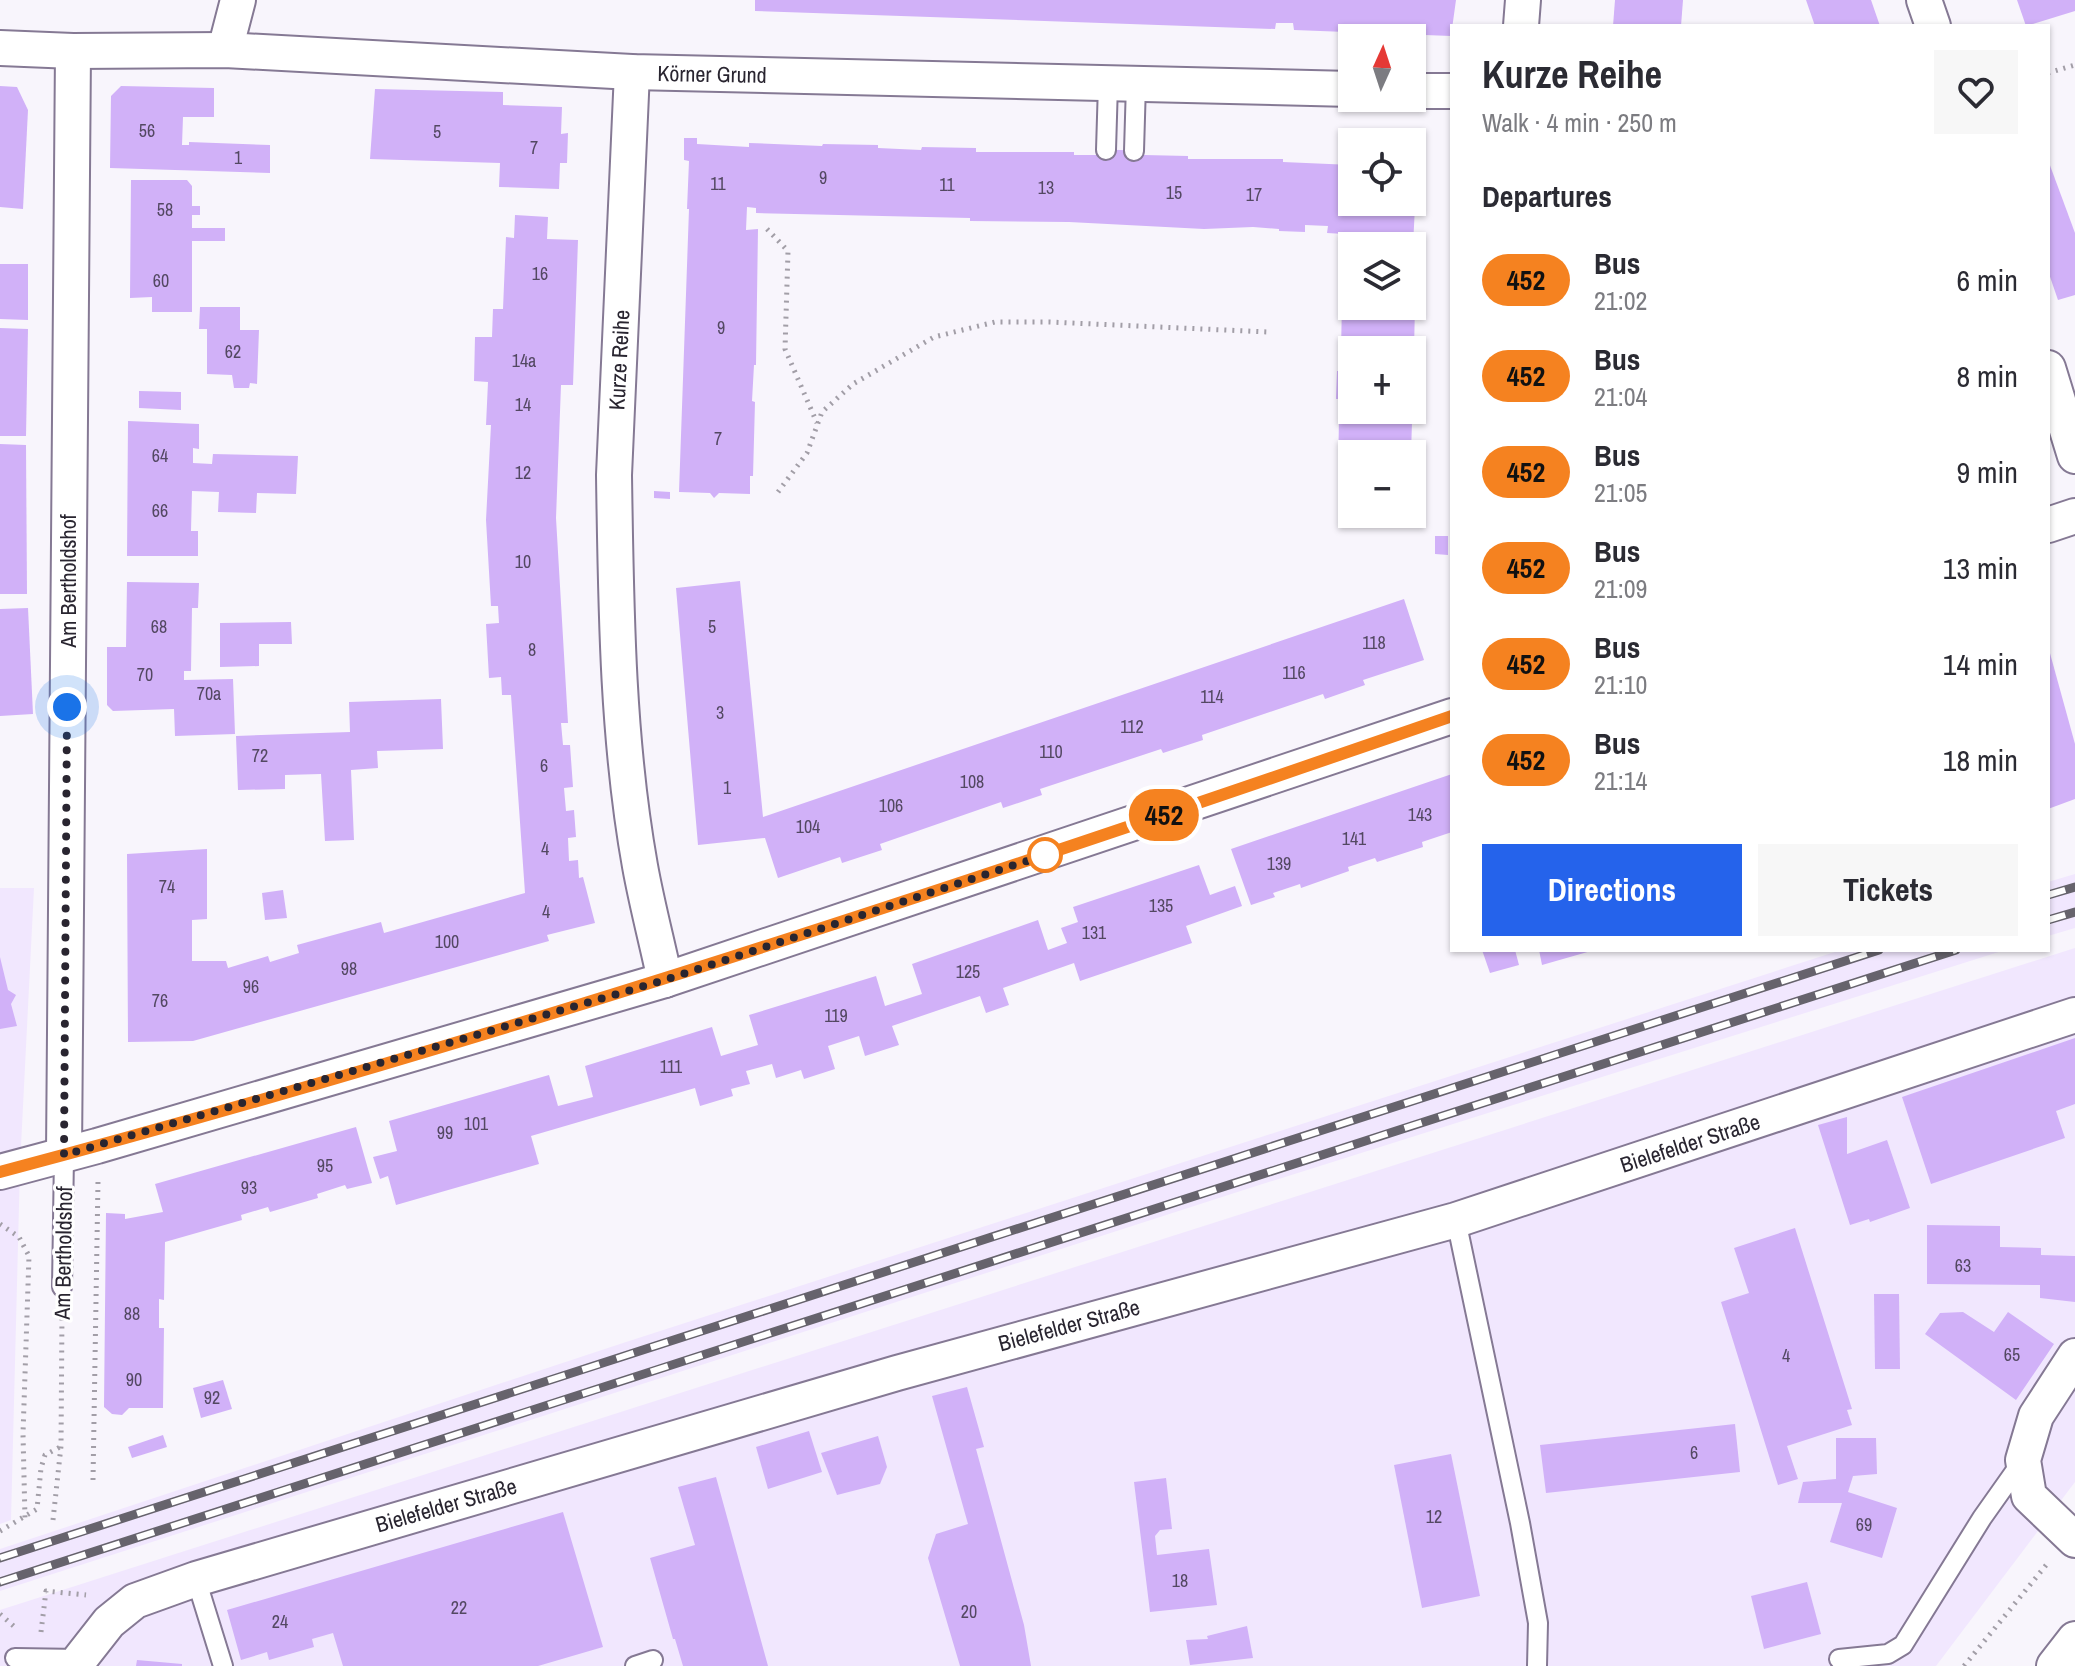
<!DOCTYPE html>
<meta charset="utf-8">
<style>
:root{--surface:#fff;--page:#f7f7f7;--text:#2b2b33;--muted:#7c7c81;--accent:#2563eb}
body{margin:0;font-family:"Archivo Narrow",sans-serif;background:var(--page);color:var(--text);height:100vh;display:flex;flex-direction:column;font-size:30px;white-space:nowrap}
*{box-sizing:border-box;margin:0}
p{font-size:26px;color:var(--muted)}
.icon{flex:none;width:44px;height:44px;fill:none;stroke:currentColor;stroke-width:2;stroke-linecap:round;stroke-linejoin:round}
.map{position:relative;flex:1;overflow:hidden}
.panel{position:absolute;left:1450px;top:24px;width:600px;height:928px;display:flex;flex-direction:column;background:var(--surface);border-radius:0px;box-shadow:0 2px 6px #0004}
.panel>*{flex:none}
.badge{padding:0 16px;border-radius:26px;font-size:28px;line-height:52px}
.needle{width:52px;rotate:3deg}
.tools{position:absolute;left:1338px;top:24px;display:grid;gap:16px}
.tools a{display:grid;place-items:center;width:88px;height:88px;border-radius:0px;background:var(--surface);box-shadow:0 2px 6px #0004;font-size:40px}
.you{position:absolute;width:40px;height:40px;margin:-20px;border:6px solid #fff;border-radius:50%;background:#1a73e8;box-shadow:0 0 0 12px #1a73e833}
.map>.badge{position:absolute;translate:-50% -50%;box-shadow:0 0 0 4px #fff}
h2{padding:0 32px;font-size:30px;line-height:72px}
.round{display:grid;place-items:center;flex:none;width:84px;height:84px;border-radius:0px;background:var(--page)}
.headline{display:flex;align-items:center;justify-content:space-between;height:136px;padding:0 32px}
h1{font-size:38px;font-weight:800;line-height:60px}
.primary-button{display:flex;gap:16px;margin-top:auto;padding:16px 32px}
.primary-button a{flex:1;height:92px;border-radius:0px;background:var(--accent);color:#fff;font-size:32px;font-weight:800;line-height:92px;text-align:center}
.primary-button a+a{background:var(--page);color:var(--text)}
ul{padding:0;list-style:none}
li{display:flex;align-items:center;gap:24px;height:96px;padding:0 32px}
li div{flex:1}
li b{display:block;font-size:30px}
li em{font-style:normal}
li .badge{min-width:88px;font-weight:700;text-align:center}
.map>svg:first-child{display:block}
.built{fill:#f1e7fe}
.building{fill:#d1b1f8}
.lines{fill:none;stroke-linecap:round;stroke-linejoin:round}
.lane-casing{stroke:#857994;stroke-width:22}
.street-casing{stroke:#857994;stroke-width:38}
.path{stroke:#a29ea7;stroke-width:5;stroke-dasharray:2 6;stroke-linecap:butt}
.lane{stroke:#fff;stroke-width:18}
.street{stroke:#fff;stroke-width:34}
.rail-casing{stroke:#66636c;stroke-width:9}
.rail{stroke:#fff;stroke-width:6;stroke-dasharray:18;stroke-linecap:butt}
.line-casing{stroke:#fff;stroke-width:18}
.line{stroke:#f58220;stroke-width:12}
.walk{stroke:#292530;stroke-width:8;stroke-dasharray:0 14.4}
.stop-dot{fill:#fff;stroke:#f58220;stroke-width:4}
.labels{text-anchor:middle;stroke-width:6;stroke-linejoin:round;paint-order:stroke}
.number-label{font-size:18px;fill:#534862}
.street-label{font-size:22px;fill:#292530;stroke:#fff}
</style>
<div class="map">
<svg width="2075" height="1666" viewBox="0 0 2075 1666">
<rect width="100%" height="100%" fill="#f8f5fc"/>
<g class="built">
<polygon points="2075,874 2075,928 2048,936 2048,882"/>
<polygon points="0,888 34,888 20,1166 11,1520 0,1524"/>
<polygon points="2075,948 2075,1482 1936,1666 0,1666 0,1610"/>
<polygon points="1841,950 2005,950 1253,1187 0,1591 0,1549 623,1343"/>
</g>
<g class="building">
<polygon points="755,0 1456,0 1451,36 1294,30 1293,23 1276,23 1275,29 755,11"/>
<polygon points="1615,0 1683,0 1681,26 1613,26"/>
<polygon points="1806,0 1871,0 1880,26 1815,26"/>
<polygon points="2017,0 2075,0 2075,11 2026,26"/>
<polygon points="0,86 17,87 28,110 23,209 0,207"/>
<polygon points="121,86 214,88 214,117 183,117 182,145 189,145 189,142 270,145 270,173 110,168 111,96"/>
<polygon points="375,89 503,92 503,105 562,107 561,134 568,133 567,163 560,163 559,189 499,187 500,163 370,159"/>
<polygon points="684,138 697,138 697,144 749,147 749,143 822,146 823,144 878,145 878,148 921,150 922,147 976,148 976,152 1074,152 1074,155 1096,155 1096,149 1144,151 1144,155 1188,156 1188,159 1283,159 1283,162 1352,165 1352,202 1412,202 1412,165 1422,165 1421,187 1416,186 1413,246 1352,246 1352,258 1343,258 1344,234 1327,233 1328,226 1305,225 1305,232 1279,231 1279,229 1253,227 1204,229 1069,222 970,221 970,218 756,213 756,208 747,207 746,230 758,229 756,365 754,365 752,401 755,402 753,476 750,476 750,494 719,493 714,498 710,493 679,492 689,209 687,209 689,161 684,160"/>
<polygon points="2048,160 2075,233 2075,295 2058,300 2048,271"/>
<polygon points="131,180 187,180 192,186 192,206 200,206 200,215 192,215 192,228 225,228 225,241 192,241 192,312 152,312 152,297 130,298"/>
<polygon points="515,215 548,217 547,239 578,240 573,385 561,385 556,518 568,723 561,723 563,745 570,745 573,787 564,788 566,811 574,810 576,837 568,838 569,861 578,860 579,878 583,877 595,923 547,935 549,941 193,1041 128,1042 127,854 207,849 207,919 192,920 192,961 226,961 228,968 268,956 270,962 299,953 297,945 381,922 384,933 525,893 511,695 502,695 501,677 489,678 486,624 499,623 498,606 491,606 486,520 491,425 486,425 488,382 474,381 475,337 492,337 493,309 503,309 506,237 514,238"/>
<polygon points="0,264 28,264 28,320 0,319"/>
<polygon points="1349,284 1352,284 1352,306 1415,305 1414,350 1352,350 1352,410 1408,410 1408,422 1412,422 1411,454 1352,454 1352,514 1405,514 1405,518 1343,516 1344,471 1338,471 1339,419 1346,419 1346,399 1336,399 1336,397 1337,371 1347,371 1347,352 1341,351 1342,302 1349,302"/>
<polygon points="200,307 240,307 240,330 259,330 257,384 250,383 249,388 234,388 232,375 207,374 207,329 199,329"/>
<polygon points="0,328 28,329 26,436 0,436"/>
<polygon points="139,391 181,392 181,410 139,408"/>
<polygon points="128,421 199,424 199,449 193,448 193,463 212,464 213,454 298,456 296,494 257,493 256,513 218,512 219,492 192,491 191,531 198,531 198,556 127,556"/>
<polygon points="0,444 26,445 27,594 0,594"/>
<polygon points="654,491 670,492 670,499 654,498"/>
<polygon points="1435,536 1448,536 1448,555 1435,554"/>
<polygon points="740,581 763,817 1404,599 1424,660 1363,680 1365,685 1325,699 1323,694 1202,735 1203,740 1163,753 1161,749 1040,789 1042,795 1003,808 1001,802 880,844 882,850 842,863 840,857 778,878 765,838 698,845 676,588"/>
<polygon points="127,582 199,583 198,608 192,608 191,671 184,671 184,680 233,679 235,734 175,736 174,709 113,711 107,705 107,647 126,647"/>
<polygon points="28,608 33,714 0,716 0,609"/>
<polygon points="291,622 292,644 259,644 259,666 220,667 220,623"/>
<polygon points="2048,646 2075,744 2075,799 2048,809"/>
<polygon points="441,699 443,749 377,751 378,768 351,770 354,840 325,841 321,774 285,775 285,789 238,790 236,736 350,732 349,702"/>
<polygon points="1452,774 1452,832 1422,842 1423,847 1377,862 1375,858 1348,867 1349,871 1301,888 1300,884 1273,893 1275,897 1251,905 1231,849"/>
<polygon points="1199,865 1210,895 1235,886 1242,906 1186,926 1192,943 1080,981 1074,963 1003,988 1009,1005 986,1013 980,996 892,1026 899,1045 865,1056 859,1036 828,1046 835,1069 804,1079 801,1070 776,1078 772,1064 746,1071 750,1084 731,1089 733,1096 700,1106 695,1088 531,1136 539,1164 396,1205 388,1176 380,1179 373,1157 397,1151 389,1121 549,1075 558,1106 593,1097 585,1066 712,1027 721,1056 758,1045 749,1015 876,976 885,1006 922,994 912,964 1038,920 1048,950 1067,943 1061,928 1078,922 1073,907"/>
<polygon points="283,890 287,918 265,920 262,893"/>
<polygon points="1482,950 1515,950 1519,965 1490,973"/>
<polygon points="1539,950 1591,950 1591,951 1542,965"/>
<polygon points="0,957 8,990 16,995 11,1004 17,1026 0,1029"/>
<polygon points="2075,1038 2075,1104 2056,1111 2065,1138 1931,1184 1902,1097"/>
<polygon points="1847,1117 1847,1154 1887,1140 1910,1208 1870,1222 1869,1219 1850,1225 1818,1125"/>
<polygon points="356,1127 372,1183 347,1189 345,1185 317,1194 318,1198 270,1212 268,1207 241,1215 242,1220 165,1242 164,1300 159,1299 159,1328 164,1328 163,1408 129,1408 122,1415 112,1414 104,1407 106,1213 125,1214 125,1219 163,1212 155,1184"/>
<polygon points="1927,1225 2000,1226 2000,1247 2041,1248 2041,1255 2075,1256 2075,1302 2040,1298 2040,1285 1927,1284"/>
<polygon points="1795,1228 1852,1409 1847,1410 1852,1425 1787,1446 1798,1479 1778,1485 1721,1302 1749,1293 1734,1248"/>
<polygon points="1874,1294 1899,1294 1900,1369 1875,1369"/>
<polygon points="1963,1312 1994,1332 2008,1312 2054,1344 2016,1400 1925,1334 1940,1313"/>
<polygon points="223,1380 232,1409 201,1418 193,1388"/>
<polygon points="967,1387 984,1447 976,1449 1024,1625 1031,1666 960,1666 928,1558 936,1534 968,1524 932,1396"/>
<polygon points="1735,1424 1740,1472 1546,1493 1540,1445"/>
<polygon points="809,1431 822,1472 768,1489 756,1447"/>
<polygon points="163,1435 167,1447 132,1458 128,1447"/>
<polygon points="878,1436 887,1467 880,1484 837,1495 821,1453"/>
<polygon points="1836,1438 1876,1438 1877,1474 1853,1476 1848,1492 1897,1508 1882,1558 1830,1542 1842,1503 1798,1503 1803,1482 1836,1479"/>
<polygon points="1451,1454 1480,1596 1422,1608 1394,1465"/>
<polygon points="716,1477 768,1666 683,1666 675,1639 673,1639 650,1558 695,1545 678,1487"/>
<polygon points="1166,1478 1172,1529 1160,1530 1155,1536 1157,1555 1209,1549 1217,1605 1150,1612 1134,1482"/>
<polygon points="563,1512 603,1647 538,1666 343,1666 333,1633 312,1639 314,1647 269,1660 267,1652 241,1660 227,1610"/>
<polygon points="1807,1582 1821,1634 1764,1649 1751,1596"/>
<polygon points="1247,1626 1253,1658 1190,1665 1186,1640 1208,1639 1207,1636"/>
<polygon points="137,1660 182,1664 182,1666 136,1666"/>
</g>
<g class="lines">
<g class="lane-casing">
<g id="lane">
<polyline points="1106,150 1108,84"/>
<polyline points="1134,151 1136,84"/>
<polyline points="1456,1220 1520,1523 1538,1623 1537,1666"/>
<polyline points="62,1287 64,1155"/>
<polyline points="196,1579 223,1666"/>
<polyline points="15,1658 80,1659"/>
<polyline points="1839,1659 1888,1654 1903,1645 1982,1518 2023,1460"/>
<polyline points="635,1666 653,1660"/>
</g>
</g>
<g class="street-casing">
<g id="street">
<polyline points="1924,0 1933,26"/>
<polyline points="1521,26 1523,0"/>
<polyline points="0,48 73,51 225,50 632,72 1352,89"/>
<polyline points="225,50 238,0"/>
<path d="M632 72 614 475C616 605 617 738 640 866 647 905 657 942 665 980"/>
<polyline points="1412,91 1452,91"/>
<polyline points="2048,368 2075,456"/>
<polyline points="2048,525 2075,516"/>
<polyline points="64,1155 73,51"/>
<polyline points="0,1172 97,1146 665,980 1452,716"/>
<polyline points="2075,1356 2036,1416 2023,1460 2029,1496 2075,1540"/>
<polyline points="79,1666 80,1659 109,1622 135,1601 196,1579 897,1373 1456,1220 2075,1015"/>
<polyline points="2054,1666 2075,1639"/>
</g>
</g>
<g class="path">
<polyline points="2048,73 2075,65"/>
<polyline points="767,229 788,251 785,349 817,423"/>
<polyline points="778,492 807,453 822,412 853,384 934,337 995,322 1050,322 1268,332"/>
<polyline points="0,1224 19,1237 29,1256 23,1434 25,1519"/>
<polyline points="93,1480 98,1181"/>
<polyline points="53,1520 61,1446 62,1313"/>
<polyline points="0,1531 37,1509 41,1468 45,1455 60,1447"/>
<polyline points="0,1614 17,1629"/>
<polyline points="41,1632 46,1591 86,1595"/>
<polyline points="1964,1666 2047,1564"/>
</g>
<use href="#lane" class="lane"/>
<use href="#street" class="street"/>
<g class="rail-casing">
<g id="rail">
<polyline points="2048,895 2075,887"/>
<polyline points="2048,920 2075,912"/>
<polyline points="0,1558 1879,950"/>
<polyline points="0,1582 1956,950"/>
</g>
</g>
<use href="#rail" class="rail"/>
</g>
<g class="lines">
<g class="line-casing">
<path id="line" d="M0 1172C491 1042 972 882 1452 716"/>
</g>
<use href="#line" class="line"/>
<polyline class="walk" points="67,707 64,1155 665,980 1045,855"/>
</g>
<circle class="stop-dot" cx="1045" cy="855" r="16"/>
<g class="labels">
<g class="number-label">
<text x="147" y="137">56</text>
<text x="437" y="138">5</text>
<text x="534" y="154">7</text>
<text x="238" y="164">1</text>
<text x="823" y="184">9</text>
<text x="718" y="190">11</text>
<text x="947" y="191">11</text>
<text x="1046" y="194">13</text>
<text x="1174" y="199">15</text>
<text x="1254" y="201">17</text>
<text x="165" y="216">58</text>
<text x="540" y="280">16</text>
<text x="161" y="287">60</text>
<text x="721" y="334">9</text>
<text x="233" y="358">62</text>
<text x="524" y="367">14a</text>
<text x="523" y="411">14</text>
<text x="718" y="445">7</text>
<text x="160" y="462">64</text>
<text x="523" y="479">12</text>
<text x="160" y="517">66</text>
<text x="523" y="568">10</text>
<text x="159" y="633">68</text>
<text x="712" y="633">5</text>
<text x="1374" y="649">118</text>
<text x="532" y="656">8</text>
<text x="1294" y="679">116</text>
<text x="145" y="681">70</text>
<text x="209" y="700">70a</text>
<text x="1212" y="703">114</text>
<text x="720" y="719">3</text>
<text x="1132" y="733">112</text>
<text x="1051" y="758">110</text>
<text x="260" y="762">72</text>
<text x="544" y="772">6</text>
<text x="972" y="788">108</text>
<text x="727" y="794">1</text>
<text x="891" y="812">106</text>
<text x="1420" y="821">143</text>
<text x="808" y="833">104</text>
<text x="1354" y="845">141</text>
<text x="545" y="855">4</text>
<text x="1279" y="870">139</text>
<text x="167" y="893">74</text>
<text x="1161" y="912">135</text>
<text x="546" y="918">4</text>
<text x="1094" y="939">131</text>
<text x="447" y="948">100</text>
<text x="349" y="975">98</text>
<text x="968" y="978">125</text>
<text x="251" y="993">96</text>
<text x="160" y="1007">76</text>
<text x="836" y="1022">119</text>
<text x="671" y="1073">111</text>
<text x="476" y="1130">101</text>
<text x="445" y="1139">99</text>
<text x="325" y="1172">95</text>
<text x="249" y="1194">93</text>
<text x="1963" y="1272">63</text>
<text x="132" y="1320">88</text>
<text x="2012" y="1361">65</text>
<text x="1786" y="1362">4</text>
<text x="134" y="1386">90</text>
<text x="212" y="1404">92</text>
<text x="1694" y="1459">6</text>
<text x="1434" y="1523">12</text>
<text x="1864" y="1531">69</text>
<text x="1180" y="1587">18</text>
<text x="459" y="1614">22</text>
<text x="969" y="1618">20</text>
<text x="280" y="1628">24</text>
</g>
<g class="street-label">
<text transform="translate(712 74) rotate(1)" y="8">Körner Grund</text>
<text transform="translate(619 360) rotate(-87)" y="8">Kurze Reihe</text>
<text transform="translate(68 581) rotate(-90)" y="8">Am Bertholdshof</text>
<text transform="translate(1690 1143) rotate(-18)" y="8">Bielefelder Straße</text>
<text transform="translate(63 1253) rotate(-89)" y="8">Am Bertholdshof</text>
<text transform="translate(1069 1325) rotate(-15)" y="8">Bielefelder Straße</text>
<text transform="translate(446 1505) rotate(-16)" y="8">Bielefelder Straße</text>
</g>
</g>
</svg>
<div class="tools">
<a><svg class="needle" viewBox="-14 -14 28 28"><path d="M0-13l5 13h-10z" fill="#e53935"/><path d="M0 13l5-13h-10z" fill="#7c7c81"/></svg></a>
<a><svg class="icon" aria-label="locate" viewBox="0 0 24 24"><circle cx="12" cy="12" r="6"/><path d="M12 2v4M12 18v4M2 12h4M18 12h4"/></svg></a>
<a><svg class="icon" aria-label="layers" viewBox="0 0 24 24"><path d="M12 4l9 5-9 5-9-5zM3 14l9 5 9-5"/></svg></a>
<a>+</a>
<a>−</a>
</div>
<div class="you" style="left:67px;top:707px"></div>
<b class="badge" style="left:1164px;top:815px;background:#f58220;color:#111">452</b>
<section class="panel">
<div class="headline"><div><h1>Kurze Reihe</h1><p>Walk · 4 min · 250 m</p></div><a class="round"><svg class="icon" aria-label="heart" viewBox="0 0 24 24"><path d="M12 20l-8-8c-3-5 5-10 8-4 3-6 11-1 8 4z"/></svg></a></div>
<h2>Departures</h2>
<ul>
<li><span class="badge" style="background:#f58220;color:#111">452</span><div><b>Bus</b><p>21:02</p></div><em>6 min</em></li>
<li><span class="badge" style="background:#f58220;color:#111">452</span><div><b>Bus</b><p>21:04</p></div><em>8 min</em></li>
<li><span class="badge" style="background:#f58220;color:#111">452</span><div><b>Bus</b><p>21:05</p></div><em>9 min</em></li>
<li><span class="badge" style="background:#f58220;color:#111">452</span><div><b>Bus</b><p>21:09</p></div><em>13 min</em></li>
<li><span class="badge" style="background:#f58220;color:#111">452</span><div><b>Bus</b><p>21:10</p></div><em>14 min</em></li>
<li><span class="badge" style="background:#f58220;color:#111">452</span><div><b>Bus</b><p>21:14</p></div><em>18 min</em></li>
</ul>
<div class="primary-button"><a>Directions</a><a>Tickets</a></div>
</section>
</div>
